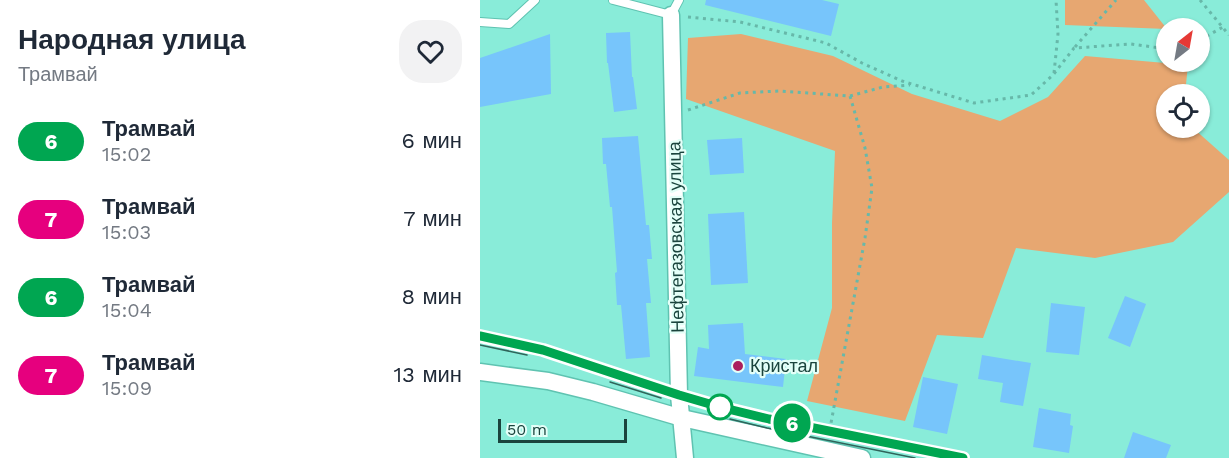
<!DOCTYPE html>
<html lang="ru">
<meta charset="utf-8">
<style>
:root{--surface:#fff;--page:#f2f2f3;--text:#1f2937;--muted:#747a83}
body{margin:0;font-family:"Work Sans",sans-serif;background:var(--page);color:var(--text);height:100vh;display:flex;flex-direction:column;font-size:22px;white-space:nowrap}
*{box-sizing:border-box;margin:0}
p{font-size:20px;color:var(--muted)}
.icon{flex:none;width:33px;height:33px;fill:none;stroke:currentColor;stroke-width:2;stroke-linecap:round;stroke-linejoin:round}
.map{position:relative;flex:1;overflow:hidden}
.details{display:flex;flex-direction:column;background:var(--surface);width:480px}
.details>*{flex:none}
.badge{padding:0 12px;border-radius:20px;font-size:21px;line-height:39px}
.needle{width:39px;rotate:31deg}
.tools{position:absolute;left:676px;top:18px;display:grid;gap:12px}
.tools a{display:grid;place-items:center;width:54px;height:54px;border-radius:50%;background:var(--surface);box-shadow:0 2px 4px #0004;font-size:30px}
.scale{position:absolute;left:18px;bottom:15px;width:129px;box-sizing:border-box;padding-left:6px;border:3px solid #1a443d;border-top:0;font-size:16px;line-height:21px;white-space:nowrap;color:#1a443d;-webkit-text-stroke:4px #e4fff8;paint-order:stroke}
.map>.badge{position:absolute;translate:-50% -50%;box-shadow:0 0 0 3px #fff}
.round{display:grid;place-items:center;flex:none;width:63px;height:63px;border-radius:24px;background:var(--page)}
.headline{display:flex;align-items:center;justify-content:space-between;height:102px;padding:0 18px}
h1{font-size:28px;font-weight:700;line-height:45px}
ul{padding:0;list-style:none}
li{display:flex;align-items:center;gap:18px;height:78px;padding:0 18px}
li div{flex:1}
li b{display:block;font-size:22px}
li em{font-style:normal}
li .badge{min-width:66px;font-weight:700;text-align:center}
main{display:flex;flex:1;min-height:0}
.map>svg:first-child{display:block}
.green{fill:#e7a771}
.building{fill:#77c5fb}
.lines{fill:none;stroke-linecap:round;stroke-linejoin:round}
.lane-casing{stroke:#5fc3b1;stroke-width:10}
.street-casing{stroke:#5fc3b1;stroke-width:19}
.path{stroke:#67b8a9;stroke-width:3;stroke-dasharray:3 4.5;stroke-linecap:butt}
.lane{stroke:#fff;stroke-width:8}
.street{stroke:#fff;stroke-width:16}
.tram{stroke:#2f645a;stroke-width:1.5}
.line-casing{stroke:#fff;stroke-width:14}
.line{stroke:#00a651;stroke-width:9}
.poi-dot{fill:#ab1f5d;stroke:#e4fff8;stroke-width:2}
.stop-dot{fill:#fff;stroke:#00a651;stroke-width:3}
.labels{text-anchor:middle;stroke-width:4.5;stroke-linejoin:round;paint-order:stroke}
.street-label{font-size:18px;fill:#1a443d;stroke:#e4fff8}
.poi-label{font-size:18px;fill:#1a443d;stroke:#e4fff8;text-anchor:start}
</style>
<main>
<section class="details">
<div class="headline"><div><h1>Народная улица</h1><p>Трамвай</p></div><a class="round"><svg class="icon" aria-label="heart" viewBox="0 0 24 24"><path d="M12 20l-8-8c-3-5 5-10 8-4 3-6 11-1 8 4z"/></svg></a></div>
<ul>
<li><span class="badge" style="background:#00a651;color:#fff">6</span><div><b>Трамвай</b><p>15:02</p></div><em>6 мин</em></li>
<li><span class="badge" style="background:#e6007e;color:#fff">7</span><div><b>Трамвай</b><p>15:03</p></div><em>7 мин</em></li>
<li><span class="badge" style="background:#00a651;color:#fff">6</span><div><b>Трамвай</b><p>15:04</p></div><em>8 мин</em></li>
<li><span class="badge" style="background:#e6007e;color:#fff">7</span><div><b>Трамвай</b><p>15:09</p></div><em>13 мин</em></li>
</ul>
</section>
<div class="map">
<svg width="749" height="458" viewBox="0 0 749 458">
<rect width="100%" height="100%" fill="#89ecd9"/>
<g class="green">
<polygon points="585,0 664,0 687,29 585,25"/>
<polygon points="261,34 353,56 432,94 520,121 568,97 605,56 708,65 705,94 687,94 687,128 713,128 749,160 749,192 693,242 615,258 536,248 503,338 457,335 425,421 327,401 352,308 352,223 355,151 206,99 208,38"/>
</g>
<g class="building">
<polygon points="226,0 342,0 359,4 351,36 225,5"/>
<polygon points="150,32 152,77 153,77 157,109 134,112 128,63 127,63 126,33"/>
<polygon points="70,34 71,94 0,107 0,58"/>
<polygon points="158,136 166,225 169,225 172,259 167,259 171,303 166,303 170,357 146,359 141,305 137,305 135,273 137,272 132,207 130,207 126,164 123,164 122,138"/>
<polygon points="262,138 264,173 230,175 227,140"/>
<polygon points="264,212 268,283 231,285 228,214"/>
<polygon points="645,296 666,304 650,347 628,338"/>
<polygon points="571,303 605,307 599,355 566,352"/>
<polygon points="263,323 265,354 306,359 303,387 214,376 218,347 229,349 228,325"/>
<polygon points="502,355 551,363 543,406 520,402 523,383 498,379"/>
<polygon points="443,377 478,384 467,434 433,427"/>
<polygon points="559,408 591,414 590,425 593,426 589,453 553,447"/>
<polygon points="653,432 691,445 686,458 644,458"/>
</g>
<g class="lines">
<g class="lane-casing">
<g id="lane">
<polyline points="133,0 191,15 199,0"/>
<polyline points="0,22 29,24 55,0"/>
</g>
</g>
<g class="street-casing">
<g id="street">
<polyline points="191,15 199,395 205,458"/>
<polyline points="0,372 68,381 113,392 202,418 382,458"/>
</g>
</g>
<g class="path">
<polyline points="720,0 749,35"/>
<polyline points="208,17 260,22 346,43 382,63 422,81 494,103 551,95 573,75 594,48 651,44 687,49"/>
<polyline points="720,40 743,27"/>
<polyline points="595,47 636,0"/>
<polyline points="574,73 578,34 576,0"/>
<polyline points="370,96 403,87 430,85"/>
<polyline points="208,110 260,93 299,91 370,96 385,148 392,188 385,238 349,434"/>
</g>
<use href="#lane" class="lane"/>
<use href="#street" class="street"/>
<g class="tram">
<polyline points="0,336 63,350 199,395 240,407 289,419 483,458"/>
<polyline points="0,345 47,355"/>
<polyline points="130,382 181,398"/>
<polyline points="250,419 287,428 435,458"/>
</g>
</g>
<g class="lines">
<g class="line-casing">
<polyline id="line" points="0,336 63,350 199,395 240,407 289,419 483,458"/>
</g>
<use href="#line" class="line"/>
</g>
<circle class="poi-dot" cx="258" cy="366" r="6"/>
<circle class="stop-dot" cx="240" cy="407" r="12"/>
<g class="labels">
<g class="street-label">
<text transform="translate(196 237) rotate(-91)" y="6">Нефтегазовская улица</text>
</g>
<g class="poi-label">
<text x="270" y="372">Кристал</text>
</g>
</g>
</svg>
<div class="tools">
<a><svg class="needle" viewBox="-14 -14 28 28"><path d="M0-13l5 13h-10z" fill="#e53935"/><path d="M0 13l5-13h-10z" fill="#747a83"/></svg></a>
<a><svg class="icon" aria-label="locate" viewBox="0 0 24 24"><circle cx="12" cy="12" r="6"/><path d="M12 2v4M12 18v4M2 12h4M18 12h4"/></svg></a>
</div>
<div class="scale">50 m</div>
<b class="badge" style="left:312px;top:423px;background:#00a651;color:#fff">6</b>
</div>
</main>
